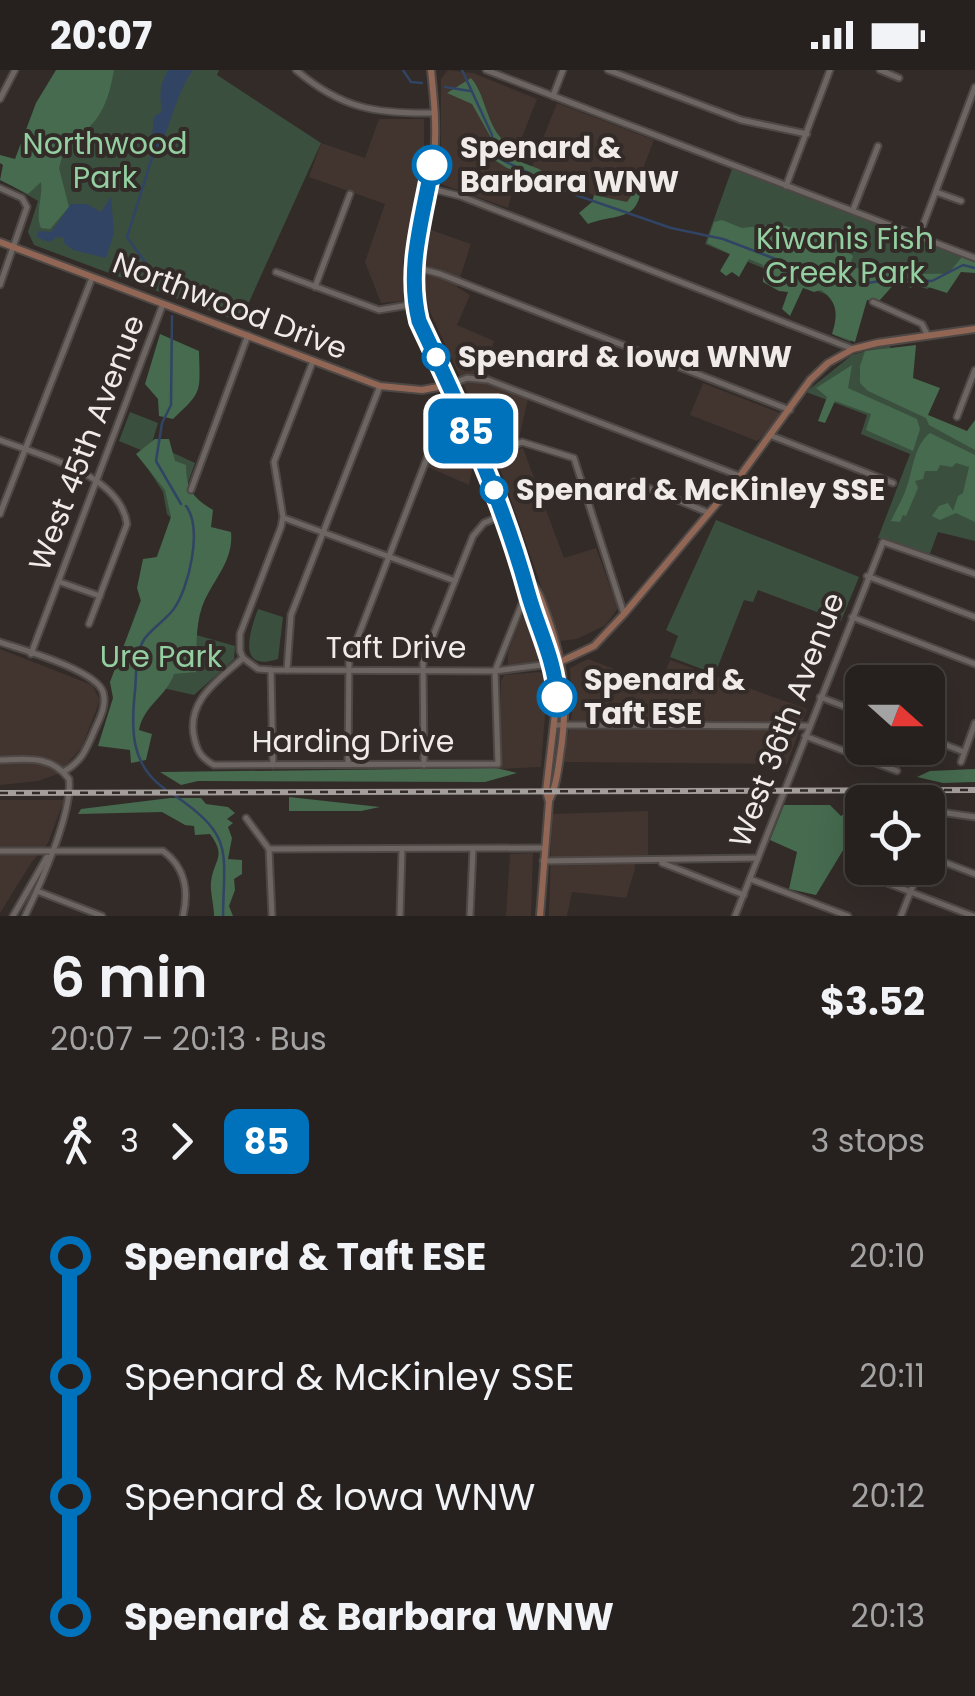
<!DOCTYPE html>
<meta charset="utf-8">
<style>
:root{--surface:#26201e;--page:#2e2827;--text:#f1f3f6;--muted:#a4a3a4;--line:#423e3c}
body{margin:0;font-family:Poppins,sans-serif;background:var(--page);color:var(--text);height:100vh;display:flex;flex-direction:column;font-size:38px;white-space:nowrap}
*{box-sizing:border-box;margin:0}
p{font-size:32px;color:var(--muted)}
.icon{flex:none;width:55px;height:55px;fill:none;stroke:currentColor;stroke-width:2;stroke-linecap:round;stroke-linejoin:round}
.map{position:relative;height:846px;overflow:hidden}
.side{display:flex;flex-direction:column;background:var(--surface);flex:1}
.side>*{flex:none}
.badge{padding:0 20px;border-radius:15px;font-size:35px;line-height:65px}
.needle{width:65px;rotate:111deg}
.tools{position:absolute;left:845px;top:595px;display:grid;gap:20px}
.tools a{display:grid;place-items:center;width:100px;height:100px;border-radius:15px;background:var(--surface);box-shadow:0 10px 40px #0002,0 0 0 2px var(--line);font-size:50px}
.map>.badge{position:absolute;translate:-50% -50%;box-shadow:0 0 0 5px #fff}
.legs{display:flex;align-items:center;gap:15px;height:110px;padding:0 50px;font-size:32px}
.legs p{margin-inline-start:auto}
.overview{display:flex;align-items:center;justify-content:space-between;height:170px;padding:0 50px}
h1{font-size:55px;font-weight:600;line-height:75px}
ul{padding:0 50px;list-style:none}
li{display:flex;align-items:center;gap:35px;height:120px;font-size:38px}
li i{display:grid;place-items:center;width:15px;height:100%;margin:0 12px;background:currentColor}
li i::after{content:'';width:25px;height:25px;margin:-12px;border:8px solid;border-radius:50%;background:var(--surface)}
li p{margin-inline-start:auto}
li:first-child i{background:linear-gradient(#0000 50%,currentColor 0)}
li:last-child i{background:linear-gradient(currentColor 50%,#0000 0)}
.status{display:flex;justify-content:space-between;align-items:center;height:70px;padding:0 50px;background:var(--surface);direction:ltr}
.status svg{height:28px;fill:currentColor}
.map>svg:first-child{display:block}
.built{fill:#42352f}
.green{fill:#3b4f3f}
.forest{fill:#466b4f}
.water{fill:#314464}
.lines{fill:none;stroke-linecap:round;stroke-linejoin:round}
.stream{stroke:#314464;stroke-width:2.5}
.street-casing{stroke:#4d4845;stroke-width:9}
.secondary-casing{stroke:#4d4845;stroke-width:10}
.street{stroke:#6d6562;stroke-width:5}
.secondary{stroke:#926655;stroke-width:6}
.rail-casing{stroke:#a39d9b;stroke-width:6}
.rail{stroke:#322b28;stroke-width:2.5;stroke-dasharray:8;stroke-linecap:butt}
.line-1-casing{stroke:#fff;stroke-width:22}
.line-1{stroke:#0072bc;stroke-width:15}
.stop-1-dot{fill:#fff;stroke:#0072bc;stroke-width:5}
.labels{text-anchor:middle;stroke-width:8;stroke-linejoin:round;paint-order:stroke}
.park-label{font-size:30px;fill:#93cfa1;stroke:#322b28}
.stop-label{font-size:30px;font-weight:bold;fill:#f0ebe9;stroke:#322b28;text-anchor:start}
.street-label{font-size:30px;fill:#f0ebe9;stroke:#322b28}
</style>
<div class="status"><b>20:07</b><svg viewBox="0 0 49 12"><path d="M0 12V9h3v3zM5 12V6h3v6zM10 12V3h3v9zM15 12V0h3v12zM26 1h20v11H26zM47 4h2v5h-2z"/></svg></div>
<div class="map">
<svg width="975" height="846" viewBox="0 0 975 846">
<rect width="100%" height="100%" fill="#322b28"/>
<g class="built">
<polygon points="448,0 473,3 537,29 517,80 516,105 508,138 441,114 441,9"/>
<polygon points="557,33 654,70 628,138 530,101"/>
<polygon points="379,49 424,49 424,88 403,191 404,231 381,233 365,192 385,134 309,107 321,73 365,88"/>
<polygon points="431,160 471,174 457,217 470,225 457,255 494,271 485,302 528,329 519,368 493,378 426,233 425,195"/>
<polygon points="703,313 780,343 770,360 757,371 690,345"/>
<polygon points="450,363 460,366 473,394 469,415 428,397 441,368"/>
<polygon points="523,378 564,488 596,478 618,538 606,555 577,569 560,571 496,387"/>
<polygon points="526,542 540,585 537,592 508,595 508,582 521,548"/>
<polygon points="0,579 92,615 100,630 82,677 58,704 38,711 0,715"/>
<polygon points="588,589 659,616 670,590 807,639 787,694 563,692 572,644 570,598"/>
<polygon points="539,602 546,605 547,619 541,697 500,699 501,611 504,605"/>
<polygon points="0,730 64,730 48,773 31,793 0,843"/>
<polygon points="648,741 648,786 634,787 635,799 626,828 572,822 567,846 549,846 552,744"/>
<polygon points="533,783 531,846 506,846 510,784"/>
</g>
<g class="green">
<polygon points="64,0 219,0 217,5 321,73 240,252 34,175 28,162 38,131 14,117"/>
<polygon points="732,99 975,192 975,194 927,219 890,207 867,230 850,272 834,265 844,232 705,174"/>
<polygon points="890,274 891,304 935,318 925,347 975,368 975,471 938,462 929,486 878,468 910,384 861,364 867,345 806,322 852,285"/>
<polygon points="130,342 158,353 152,373 195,393 183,427 161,555 235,576 234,589 194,625 127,610 110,613 171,448 167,444 163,422 141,388 143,381 119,371"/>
<polygon points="716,450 859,507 841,551 758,520 753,532 744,530 715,604 670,587 678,566 666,560"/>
<path d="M258 539 283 547 278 589C236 603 250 561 258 539Z"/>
</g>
<g class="forest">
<path d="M56 0H114C108 34 99 57 66 73L59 98 69 137 50 159 41 158C35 144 43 127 41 112L28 124 0 110 3 95 0 93V85L15 89 36 33Z"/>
<path d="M471 8C485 24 486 51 501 68L498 83 539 99 564 117 507 98 493 89 488 80 490 66 472 34 447 23Z"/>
<path d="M641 112C641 153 616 143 588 154L579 143 592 132 594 125 627 132Z"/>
<path d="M722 150 742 158 779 154 810 163 817 169 828 167 853 186 850 195C871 207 922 203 948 204L962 187 975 192V203L961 202 947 223 919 214 910 218 908 213 897 211 879 231 867 230 855 272 832 264C838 245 838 232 821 220L814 222 803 218 790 246 782 239 788 222 779 221 763 212V195L749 189 739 207 732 202 726 206 720 201 730 184 707 173 714 152Z"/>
<path d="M160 264 199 281C200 323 203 321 173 349L159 346 158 329 145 314Z"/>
<polygon points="916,275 913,308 940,318 928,345 967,361 975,350 975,380 929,355 926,348 868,321 860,313 860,296 865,281"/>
<polygon points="852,295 848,318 917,349 920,359 913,381 866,360 871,344 835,331 825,353 818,351 827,327 816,318"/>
<path d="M930 363 975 385V452L956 443 940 450 932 446 939 436 948 433 953 441 958 426 963 423 969 397 956 393 952 397 940 395 937 401H925L923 409 915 411 918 418 906 446 903 445 900 452 891 451C895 442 901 432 905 422 913 403 913 376 930 363Z"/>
<path d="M155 369H169L175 391 186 395C186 419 193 428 213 440L211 457 231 462C234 492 212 510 202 537 195 557 197 581 196 602L174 604C166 627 144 635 139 660L152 664 146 690 131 693 130 680 98 676 113 628 110 612 141 531 137 518 143 489 157 487 171 447 165 420 136 384Z"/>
<polygon points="496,698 517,703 485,712 198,711 181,715 160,702"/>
<polygon points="975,699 975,712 943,713 917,707 930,701"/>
<polygon points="859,726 940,726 928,765 928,732 862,732 862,761 854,762 816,825 789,819 797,782 770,770 784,735 830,735 841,746 858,735"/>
<polygon points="289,727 380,737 361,741 289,741"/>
<path d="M170 728H201L206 734 228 737 235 743 227 749 233 753 228 757 232 768 228 789 242 790V804L234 809 235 820 229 836 233 846H214C214 835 210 822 211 812 214 789 227 787 210 764L195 765 194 756 185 755 162 742 78 744 81 739Z"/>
</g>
<g class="water">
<path d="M168 0H193C174 26 171 61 153 89L150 87 154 47 162 41C159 25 160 14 168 0Z"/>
<polygon points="111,127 114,163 106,188 73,180 64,173 64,168 58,167 49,172 36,167 39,161 51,162 71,134 87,134 101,142"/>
</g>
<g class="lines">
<g class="stream">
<polyline points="403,0 411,12 422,13"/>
<polyline points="462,0 492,65 491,81 496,87 570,123 671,158 723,169 823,207 855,213"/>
<polyline points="445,17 470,21"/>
<polyline points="152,88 127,167 168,224"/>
<polyline points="862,214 892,209 932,211 963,195 975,198"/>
<polyline points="172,246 171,335 162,353 156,391 181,434"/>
<path d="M165 719C130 695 131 658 135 621 137 602 134 585 145 568 153 558 165 550 173 540 189 519 203 458 186 436"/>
<path d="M174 725C234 766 224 780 223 846"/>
</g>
<g class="street-casing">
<g id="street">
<path d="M296 0C342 39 376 44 435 43"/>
<polyline points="486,0 975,188"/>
<polyline points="608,0 741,50 807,64"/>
<polyline points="880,0 899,8"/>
<polyline points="553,26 563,0"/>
<polyline points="0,29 15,0"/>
<polyline points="786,116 830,0"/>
<polyline points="0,118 22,128 27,137 0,215"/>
<polyline points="428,118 460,126 853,279"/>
<polyline points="936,122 961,131"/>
<polyline points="853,140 878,76"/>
<polyline points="919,166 975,17"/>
<polyline points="414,197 440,204 790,340"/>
<polyline points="276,202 379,240 415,234"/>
<polyline points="315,217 350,124"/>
<polyline points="873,232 922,254 927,264"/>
<path d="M313 291 274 392 283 447 281 457 240 564V581L243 588C218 610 184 632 195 671 198 683 203 689 214 695L498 694 495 601 527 521"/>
<polyline points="449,315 467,308 488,310 740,406"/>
<polyline points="957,347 975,300"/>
<polyline points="772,366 893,413"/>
<path d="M0 370C41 386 120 404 127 454L89 554"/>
<polyline points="482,387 522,372 574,388 624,544"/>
<polyline points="634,412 709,443"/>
<polyline points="191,420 248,265"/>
<polyline points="0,444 92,208"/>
<polyline points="284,448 455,511"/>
<polyline points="867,506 975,547"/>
<polyline points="60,512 100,526"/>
<polyline points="852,547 975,594"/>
<path d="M0 572C23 580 96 600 103 622 107 635 100 648 95 659 87 678 82 692 63 702"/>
<polyline points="31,584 163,234"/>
<polyline points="243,588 258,599 271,600 495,601 550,594"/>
<polyline points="271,600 273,695"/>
<polyline points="287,600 291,545 380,316"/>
<polyline points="820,627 862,643"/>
<polyline points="554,655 808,656"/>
<polyline points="805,666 897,701"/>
<polyline points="928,668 964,682"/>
<path d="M0 690C27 689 51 685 69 709 73 742 40 815 25 846"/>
<polyline points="961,692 975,653"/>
<polyline points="348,694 349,590 437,362 445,361 447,357 436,345"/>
<polyline points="424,695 423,591 473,466 484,453 503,445"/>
<polyline points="246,748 269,779 272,846"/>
<polyline points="928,778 940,742 975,747"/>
<polyline points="269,779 544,778"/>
<path d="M0 781H163C185 797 189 821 183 846"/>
<polyline points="928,786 975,804"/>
<polyline points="543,791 758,788"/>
<polyline points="662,793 744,825"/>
<polyline points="851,799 973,846"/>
<polyline points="750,809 848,846"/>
<polyline points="37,821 102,846"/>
<polyline points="13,846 47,787"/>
<polyline points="400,846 402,779"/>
<polyline points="470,846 473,779"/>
<polyline points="735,846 883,472 975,504"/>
<polyline points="901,846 920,798"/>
</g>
</g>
<g class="secondary-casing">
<g id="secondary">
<path d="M431 0C434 29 437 58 434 87 427 144 405 193 419 251L482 387 550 586 557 627 546 721 549 732 540 846"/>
<polyline points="0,172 380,316 422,320 449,315"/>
<path d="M526 508C539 518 542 532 548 548 565 596 568 635 560 686 558 701 556 717 549 731"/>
<polyline points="562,591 594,576 624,544 740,406 810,310 828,293 853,279 877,273 975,259"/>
</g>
</g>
<use href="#street" class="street"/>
<use href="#secondary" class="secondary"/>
<g class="rail-casing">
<polyline id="rail" points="0,723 975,720"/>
</g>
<use href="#rail" class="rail"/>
</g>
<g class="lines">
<g class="line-1-casing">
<path id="line-1" d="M432 95C423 148 406 197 419 251 461 340 502 428 528 523 538 559 555 590 557 627"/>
</g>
<use href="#line-1" class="line-1"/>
</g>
<g class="stop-1-dot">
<circle cx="432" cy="95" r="18"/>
<circle cx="436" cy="287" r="12"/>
<circle cx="494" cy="420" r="12"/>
<circle cx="557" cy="627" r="18"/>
</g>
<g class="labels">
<g class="park-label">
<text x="105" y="84">Northwood<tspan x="105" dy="34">Park</tspan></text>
<text x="845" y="179">Kiwanis Fish<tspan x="845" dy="34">Creek Park</tspan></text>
<text x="161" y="597">Ure Park</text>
</g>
<g class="stop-label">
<text x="460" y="88">Spenard &amp;<tspan x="460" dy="34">Barbara WNW</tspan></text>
<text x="458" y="297">Spenard &amp; Iowa WNW</text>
<text x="516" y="430">Spenard &amp; McKinley SSE</text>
<text x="584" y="620">Spenard &amp;<tspan x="584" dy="34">Taft ESE</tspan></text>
</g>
<g class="street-label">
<text transform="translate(230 236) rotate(21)" y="10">Northwood Drive</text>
<text transform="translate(87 373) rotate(-69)" y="10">West 45th Avenue</text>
<text x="396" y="588">Taft Drive</text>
<text transform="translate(787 650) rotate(-69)" y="10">West 36th Avenue</text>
<text x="353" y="682">Harding Drive</text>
</g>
</g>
</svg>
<div class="tools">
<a><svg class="needle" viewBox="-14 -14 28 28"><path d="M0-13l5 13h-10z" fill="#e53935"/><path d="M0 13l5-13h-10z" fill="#a4a3a4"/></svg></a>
<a><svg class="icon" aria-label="locate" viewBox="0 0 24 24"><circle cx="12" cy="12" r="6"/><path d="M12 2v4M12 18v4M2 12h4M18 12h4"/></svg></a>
</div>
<b class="badge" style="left:471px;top:361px;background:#0072bc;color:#fff">85</b>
</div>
<section class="side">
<div class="overview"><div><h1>6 min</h1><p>20:07 – 20:13 · Bus</p></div><b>$3.52</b></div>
<div class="legs"><svg class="icon" aria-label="walk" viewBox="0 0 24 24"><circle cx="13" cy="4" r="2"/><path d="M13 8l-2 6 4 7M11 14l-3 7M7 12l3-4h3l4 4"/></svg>3<svg class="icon" aria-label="forward" viewBox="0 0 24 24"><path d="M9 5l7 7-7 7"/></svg><b class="badge" style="background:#0072bc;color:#fff">85</b><p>3 stops</p></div>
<ul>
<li><i style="color:#0072bc"></i><b>Spenard &amp; Taft ESE</b><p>20:10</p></li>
<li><i style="color:#0072bc"></i><span>Spenard &amp; McKinley SSE</span><p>20:11</p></li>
<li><i style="color:#0072bc"></i><span>Spenard &amp; Iowa WNW</span><p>20:12</p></li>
<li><i style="color:#0072bc"></i><b>Spenard &amp; Barbara WNW</b><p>20:13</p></li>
</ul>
</section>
